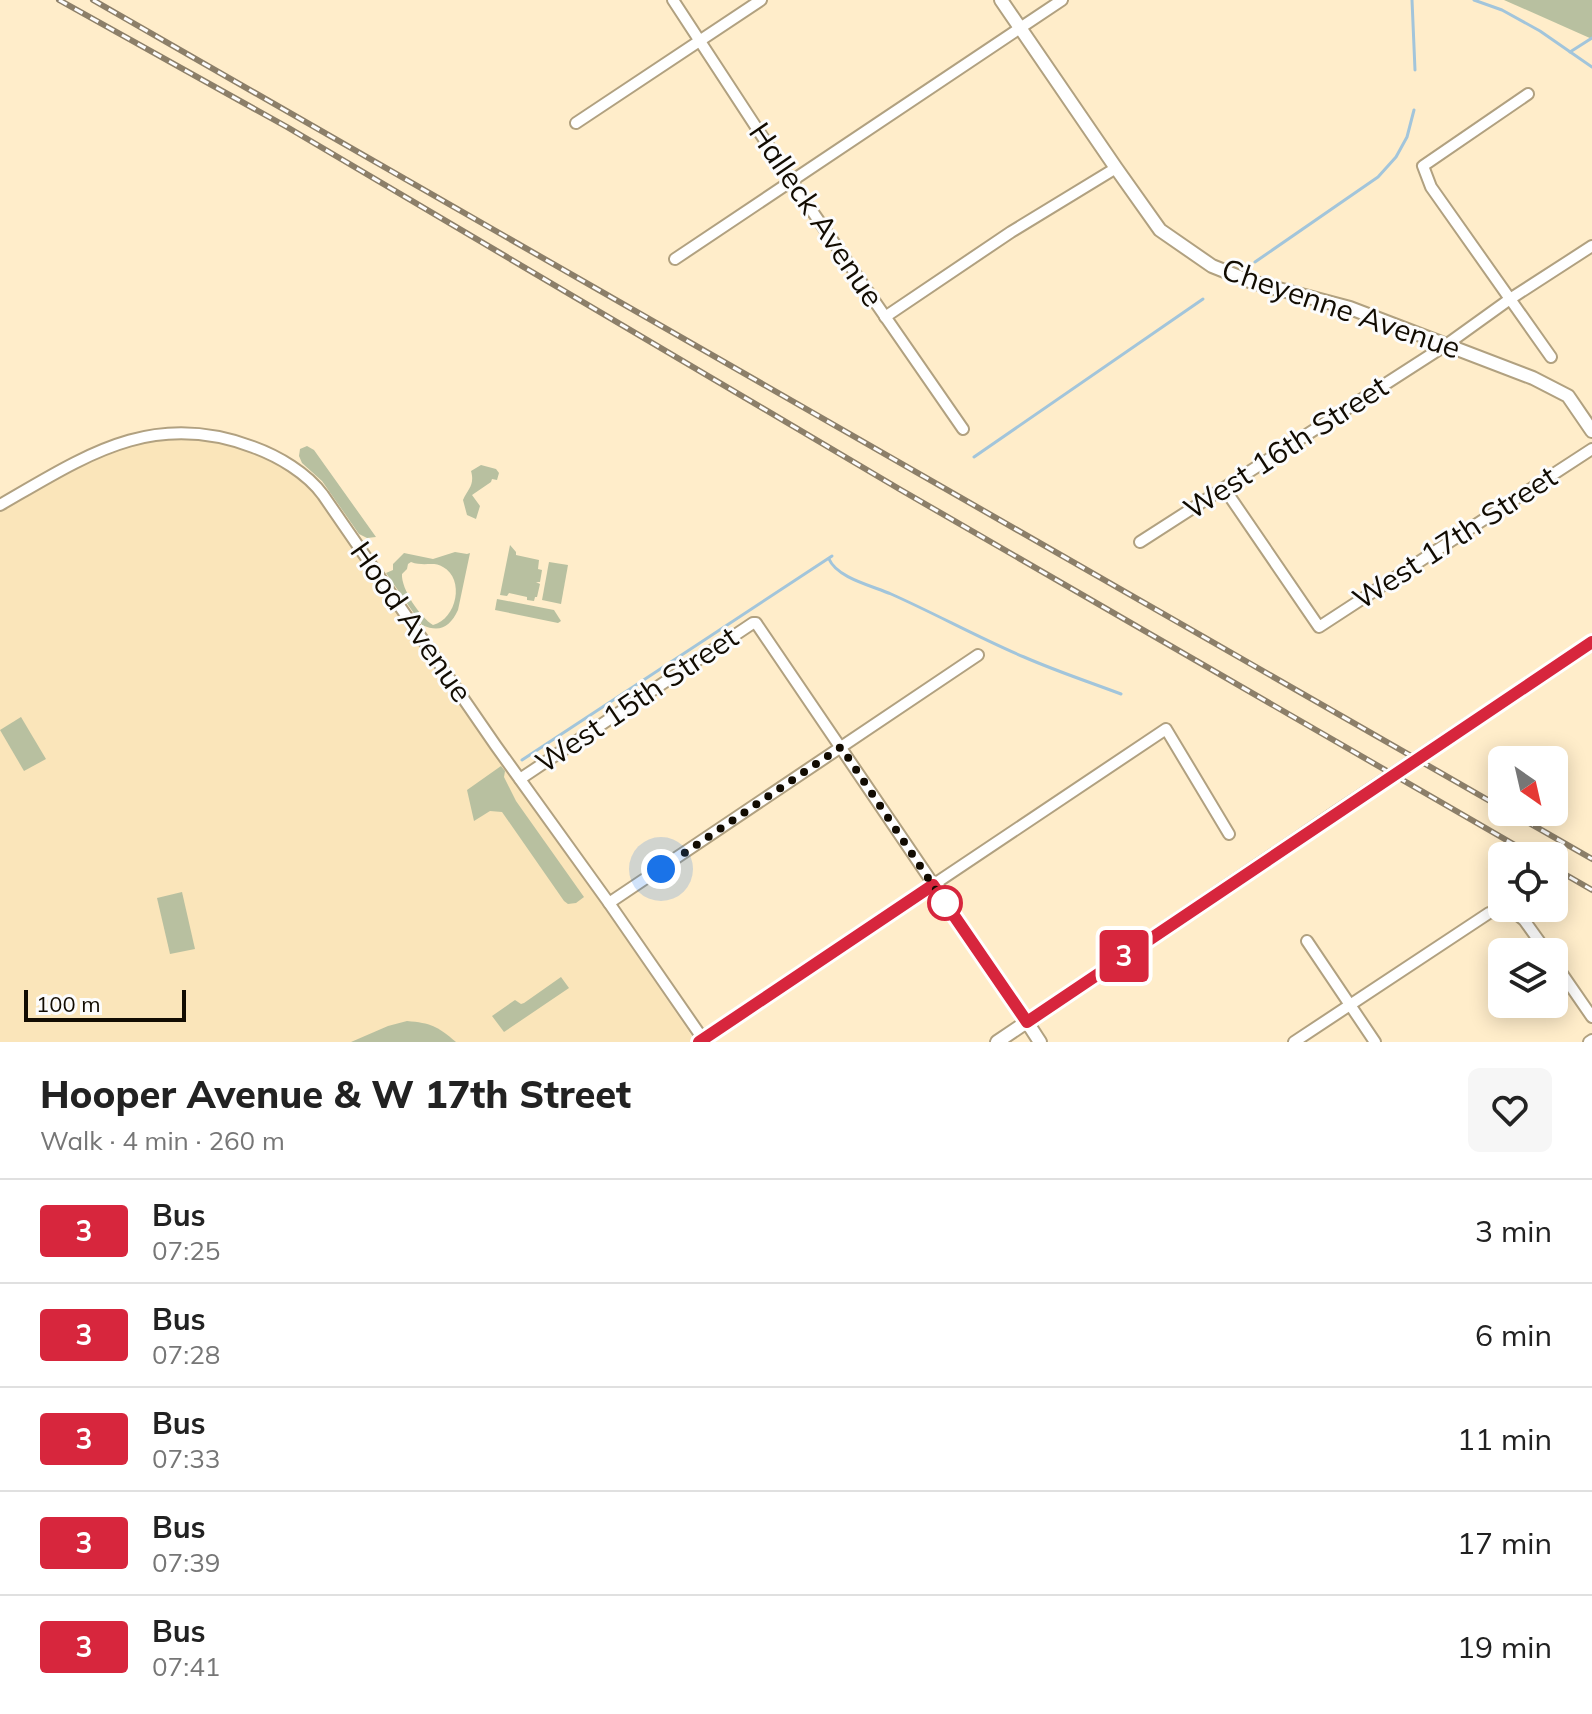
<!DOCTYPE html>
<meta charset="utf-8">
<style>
:root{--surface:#fff;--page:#f6f6f6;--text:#222;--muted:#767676;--line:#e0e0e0}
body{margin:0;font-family:Mulish,sans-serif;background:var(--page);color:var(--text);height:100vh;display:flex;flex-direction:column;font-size:30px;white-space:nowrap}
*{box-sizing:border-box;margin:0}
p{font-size:26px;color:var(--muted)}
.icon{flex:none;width:44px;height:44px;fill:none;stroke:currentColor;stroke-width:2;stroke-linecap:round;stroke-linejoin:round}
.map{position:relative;height:1042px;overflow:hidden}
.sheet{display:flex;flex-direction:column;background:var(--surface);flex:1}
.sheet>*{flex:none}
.badge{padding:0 16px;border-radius:6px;font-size:28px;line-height:52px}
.needle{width:52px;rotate:146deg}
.tools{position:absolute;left:1488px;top:746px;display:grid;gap:16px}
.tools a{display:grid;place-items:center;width:80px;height:80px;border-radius:12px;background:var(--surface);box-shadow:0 4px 20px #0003;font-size:40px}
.scale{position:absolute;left:24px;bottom:20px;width:162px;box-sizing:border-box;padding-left:8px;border:4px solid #120c02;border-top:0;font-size:22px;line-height:28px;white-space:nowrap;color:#120c02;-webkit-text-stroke:6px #fcfcfc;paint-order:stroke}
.you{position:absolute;width:40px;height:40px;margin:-20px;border:6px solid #fff;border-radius:50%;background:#1a73e8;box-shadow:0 0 0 12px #1a73e833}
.map>.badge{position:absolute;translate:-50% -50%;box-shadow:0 0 0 4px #fff}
.round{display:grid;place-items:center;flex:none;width:84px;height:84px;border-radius:12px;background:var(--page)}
.overview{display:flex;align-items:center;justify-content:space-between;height:136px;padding:0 40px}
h1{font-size:38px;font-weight:800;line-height:60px}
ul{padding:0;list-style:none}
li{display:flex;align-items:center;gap:24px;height:104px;padding:0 40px;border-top:2px solid var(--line)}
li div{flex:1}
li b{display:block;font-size:30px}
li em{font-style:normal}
li .badge{min-width:88px;font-weight:700;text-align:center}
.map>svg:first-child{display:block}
.built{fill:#fae5ba}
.green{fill:#b8c0a0;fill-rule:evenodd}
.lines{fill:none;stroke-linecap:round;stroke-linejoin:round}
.stream{stroke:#a2c5db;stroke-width:3}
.minor-casing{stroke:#b1a180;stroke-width:14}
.tertiary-casing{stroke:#b1a180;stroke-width:16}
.minor{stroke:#fff;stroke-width:10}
.tertiary{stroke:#fff;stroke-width:12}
.rail-casing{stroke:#8c7f69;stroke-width:6}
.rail{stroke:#fcfcfc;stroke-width:3;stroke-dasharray:9;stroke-linecap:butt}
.tertiary-bridge-casing{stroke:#b1a180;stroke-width:16;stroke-linecap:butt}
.tertiary-bridge{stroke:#fff;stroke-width:12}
.line-casing{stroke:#fff;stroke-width:18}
.line{stroke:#d7263d;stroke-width:12}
.walk{stroke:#120c02;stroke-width:8;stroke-dasharray:0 14.4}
.stop-dot{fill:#fff;stroke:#d7263d;stroke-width:4}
.labels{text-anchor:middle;stroke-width:6;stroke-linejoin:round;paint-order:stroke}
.street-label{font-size:30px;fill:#120c02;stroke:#fcfcfc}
</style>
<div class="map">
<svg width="1592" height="1042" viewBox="0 0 1592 1042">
<rect width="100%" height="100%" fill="#ffedca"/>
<polygon class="built" points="180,433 267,453 317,488 696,1042 0,1042 0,505 89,456"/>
<g class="green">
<polygon points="1504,0 1592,0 1592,39"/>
<polygon points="307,446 314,450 376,537 367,538 359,534 322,481 302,463 299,456 300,449"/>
<path d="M481 465 496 469 499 473 497 480 492 479 491 482 472 495 480 506 476 519 467 515 463 500C468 489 475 485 471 471Z"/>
<polygon points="510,545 516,552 516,555 539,560 538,569 542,570 540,582 536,582 540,584 537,597 535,597 534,601 527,600 527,597 509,593 507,596 500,595"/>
<path d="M455 552 467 554 470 553 458 610C450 627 440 633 422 625L386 573 393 570V564L404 553 433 559ZM411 562C424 567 434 561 443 567 465 579 457 619 433 625 420 617 401 589 402 574L407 569 408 564Z"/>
<polygon points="549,562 568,565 561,604 542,600"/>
<polygon points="497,599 554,610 561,621 558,623 495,610"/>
<polygon points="21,717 46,759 24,771 0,730"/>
<polygon points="501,766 505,771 504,777 516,801 584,897 576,903 568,904 564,901 502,812 490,811 474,821 467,790"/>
<polygon points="182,892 195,949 170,954 157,898"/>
<polygon points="561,977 569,988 504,1032 492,1016 515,1000 521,1004 524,1003"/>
<path d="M407 1021C431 1023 437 1026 456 1042H351L388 1026Z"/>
</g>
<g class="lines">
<g class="stream">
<polyline points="1412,0 1415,70"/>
<polyline points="1474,0 1502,10 1540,31 1592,67"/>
<polyline points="1570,52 1592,38"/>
<polyline points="1255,262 1378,177 1396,157 1407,137 1414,110"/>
<polyline points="974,457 1203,299"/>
<path d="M829 559C837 578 873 586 891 594 936 614 979 638 1024 657 1056 671 1089 682 1121 694"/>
<polyline points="522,760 832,556"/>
</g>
<g class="minor-casing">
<g id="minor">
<polyline points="673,0 792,182 963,429"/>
<polyline points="1528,94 1423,166 1431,187 1551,357"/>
<polyline points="576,123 761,0"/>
<polyline points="675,259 1062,0"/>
<polyline points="885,317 1011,232 1116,168"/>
<polyline points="1224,488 1319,627 1592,449"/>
<path d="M0 505C85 456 152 409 253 447 278 456 307 473 323 495L496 746 609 903 703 1039 1166 729 1229 834"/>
<polyline points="1140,542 1446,345 1510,299 1592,246"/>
<polyline points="520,779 753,623 756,623 1027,1022"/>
<polyline points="609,903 978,655"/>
<polyline points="1307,941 1375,1042"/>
<polyline points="1554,962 1592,1017"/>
<polyline points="1294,1042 1489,913 1509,908 1524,920 1547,952"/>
<polyline points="1589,1042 1592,1040"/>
</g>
</g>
<g class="tertiary-casing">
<g id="tertiary">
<polyline points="1001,0 1116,168 1160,230 1212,266 1252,282 1350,308 1533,378 1568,396 1592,431"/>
<polyline points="1454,734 1592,642"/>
<polyline points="1027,1022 1040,1042"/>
<polyline points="699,1042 703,1039 705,1042"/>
<polyline points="997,1042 1330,817"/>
</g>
</g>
<use href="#minor" class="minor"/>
<use href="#tertiary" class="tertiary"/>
<g class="rail-casing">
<g id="rail">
<polyline points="59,0 287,127 901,490 1534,856"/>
<polyline points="93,0 1502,808"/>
<polyline points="1510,812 1592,859"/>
<polyline points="1554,868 1592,890"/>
</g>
</g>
<use href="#rail" class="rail"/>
<g class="tertiary-bridge-casing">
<polyline id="tertiary-bridge" points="1330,817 1454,734"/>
</g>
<use href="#tertiary-bridge" class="tertiary-bridge"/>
</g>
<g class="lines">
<g class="line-casing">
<polyline id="line" points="699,1042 933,885 1027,1022 1592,642"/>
</g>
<use href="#line" class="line"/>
<polyline class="walk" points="661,869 841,747 948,908 945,903"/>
</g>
<circle class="stop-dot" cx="945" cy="903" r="16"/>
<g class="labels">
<g class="street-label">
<text transform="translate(816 215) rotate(56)" y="10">Halleck Avenue</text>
<text transform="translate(1341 309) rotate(19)" y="10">Cheyenne Avenue</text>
<text transform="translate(1286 448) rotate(-33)" y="10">West 16th Street</text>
<text transform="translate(1455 538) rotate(-33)" y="10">West 17th Street</text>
<text transform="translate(411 622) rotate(55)" y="10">Hood Avenue</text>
<text transform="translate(637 700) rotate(-34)" y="10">West 15th Street</text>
</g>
</g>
</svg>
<div class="tools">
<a><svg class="needle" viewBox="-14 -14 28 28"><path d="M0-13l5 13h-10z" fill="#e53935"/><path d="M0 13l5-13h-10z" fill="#767676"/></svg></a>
<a><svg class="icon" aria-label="locate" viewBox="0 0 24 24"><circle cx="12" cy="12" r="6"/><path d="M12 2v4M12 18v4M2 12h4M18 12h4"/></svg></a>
<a><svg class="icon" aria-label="layers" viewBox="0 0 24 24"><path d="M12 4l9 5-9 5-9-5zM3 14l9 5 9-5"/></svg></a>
</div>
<div class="scale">100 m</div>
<div class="you" style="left:661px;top:869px"></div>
<b class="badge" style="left:1124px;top:956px;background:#d7263d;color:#fff">3</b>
</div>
<section class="sheet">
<div class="overview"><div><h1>Hooper Avenue &amp; W 17th Street</h1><p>Walk · 4 min · 260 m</p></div><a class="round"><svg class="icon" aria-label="heart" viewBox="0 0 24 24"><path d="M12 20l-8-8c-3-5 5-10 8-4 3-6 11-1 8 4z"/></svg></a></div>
<ul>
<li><span class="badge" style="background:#d7263d;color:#fff">3</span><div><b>Bus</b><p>07:25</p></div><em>3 min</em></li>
<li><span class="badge" style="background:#d7263d;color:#fff">3</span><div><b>Bus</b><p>07:28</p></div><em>6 min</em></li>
<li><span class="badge" style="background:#d7263d;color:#fff">3</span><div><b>Bus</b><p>07:33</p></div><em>11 min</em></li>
<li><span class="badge" style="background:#d7263d;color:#fff">3</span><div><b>Bus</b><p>07:39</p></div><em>17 min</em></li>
<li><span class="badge" style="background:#d7263d;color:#fff">3</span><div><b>Bus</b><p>07:41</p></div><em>19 min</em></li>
</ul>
</section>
